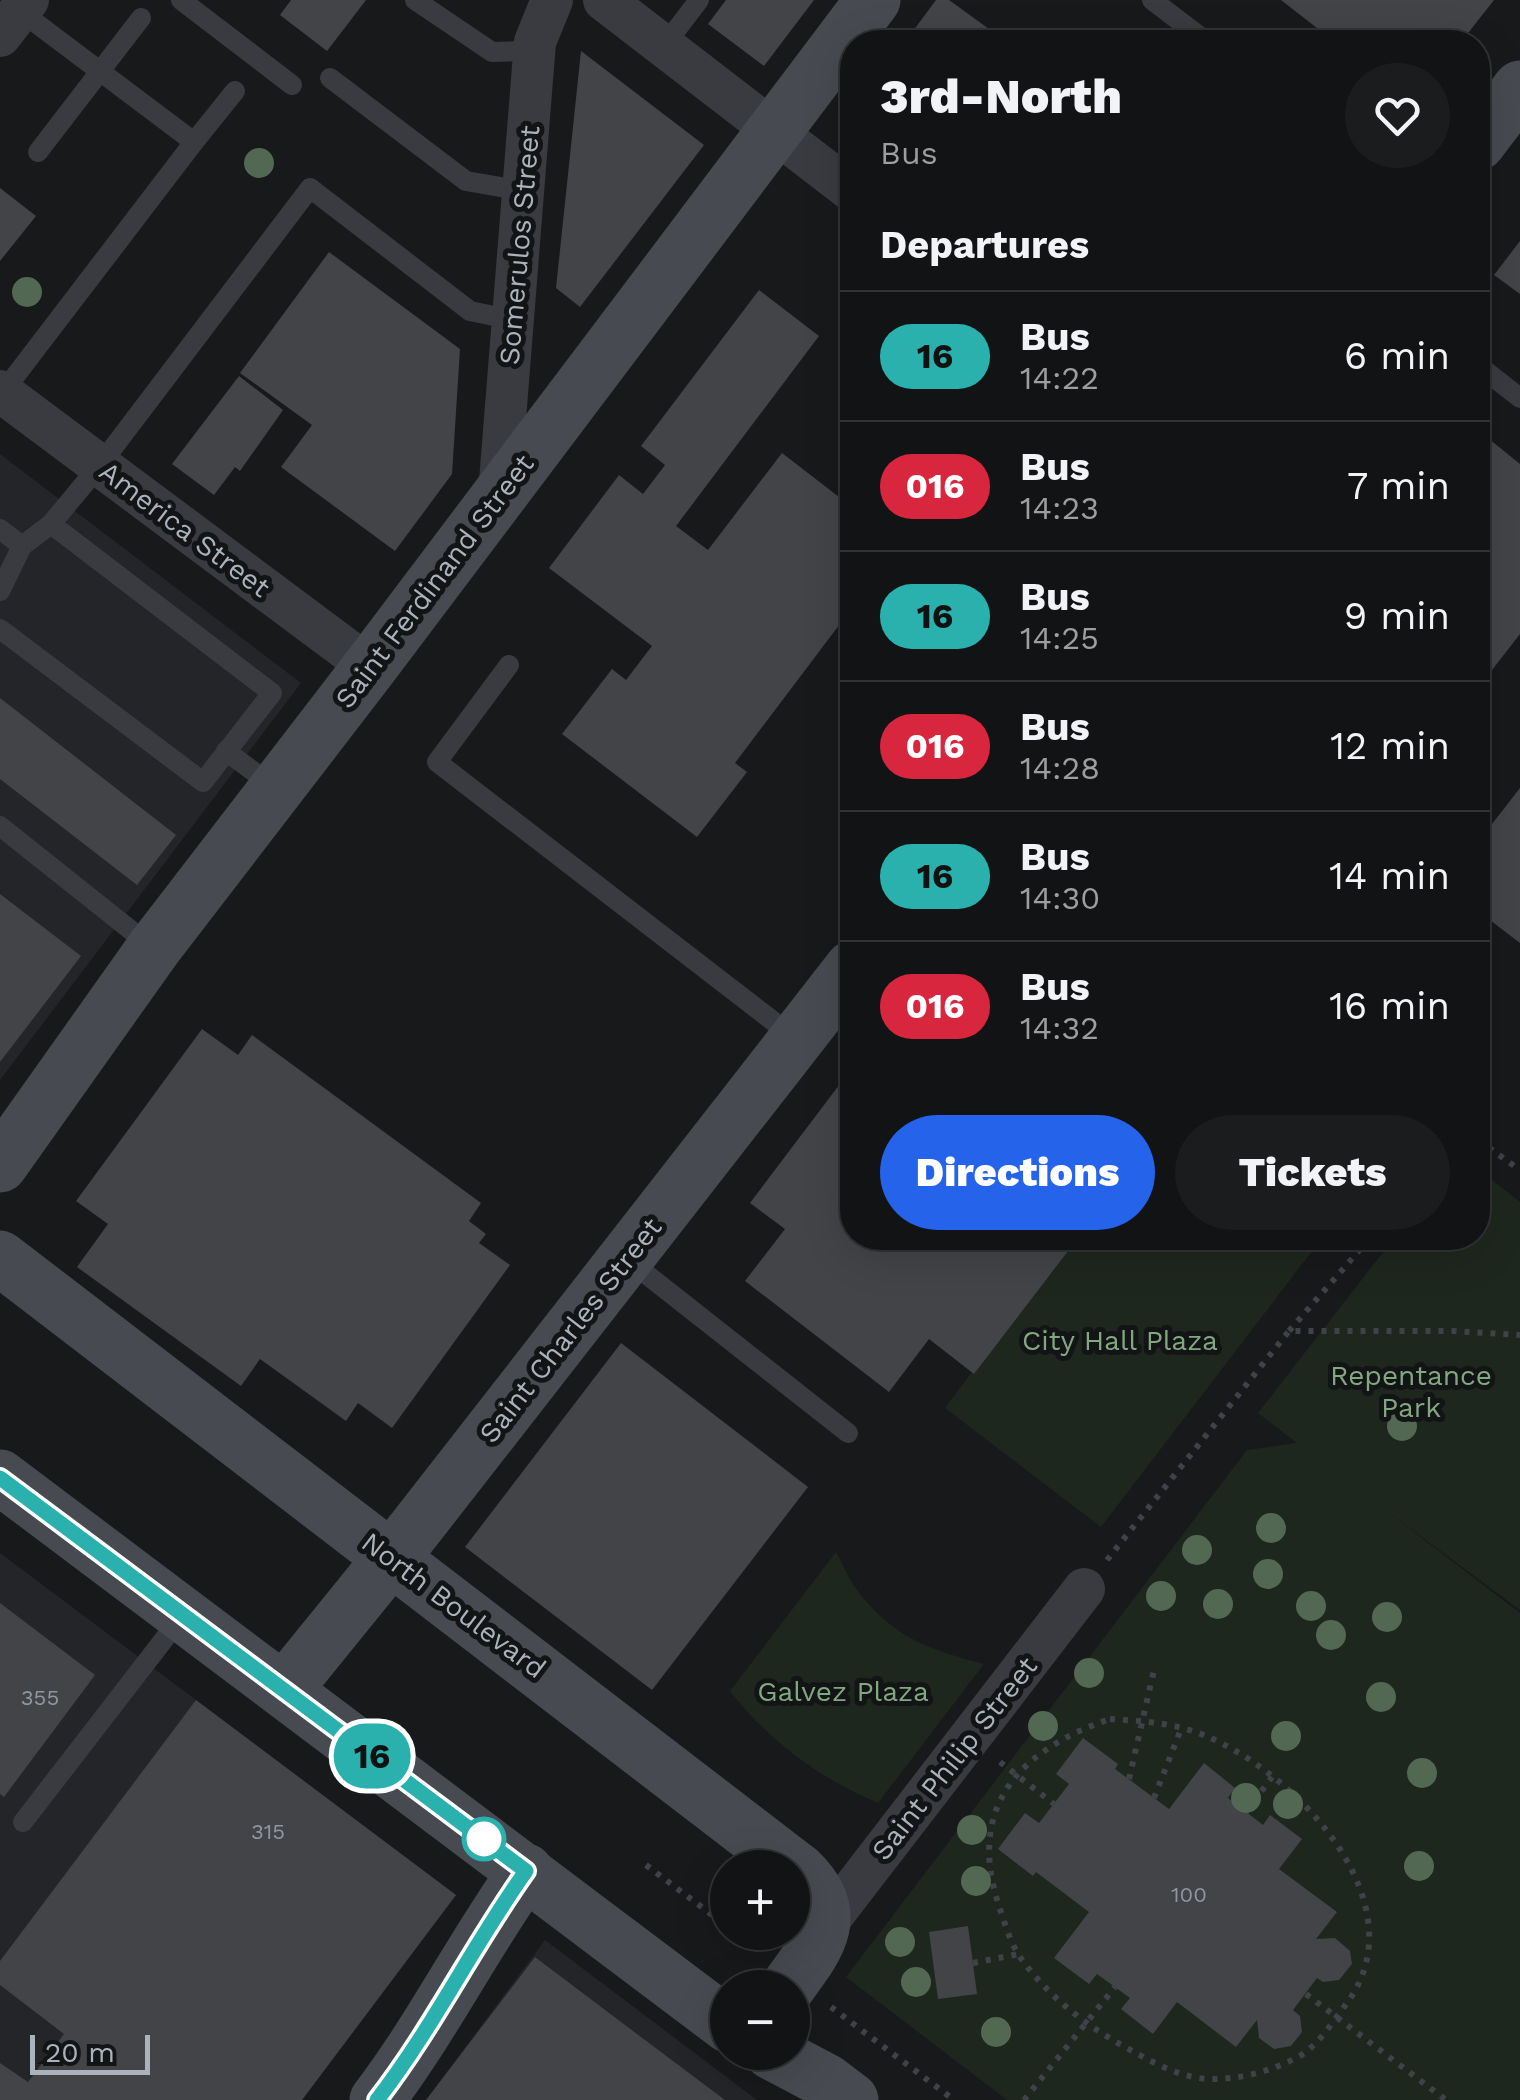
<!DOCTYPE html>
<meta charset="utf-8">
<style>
:root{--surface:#121314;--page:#1b1c1d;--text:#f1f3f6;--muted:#9c9ea0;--line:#313234;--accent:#2563eb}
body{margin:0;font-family:"Work Sans",sans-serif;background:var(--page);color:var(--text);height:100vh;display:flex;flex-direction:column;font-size:38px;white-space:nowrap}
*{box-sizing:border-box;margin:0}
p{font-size:32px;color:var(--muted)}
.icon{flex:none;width:55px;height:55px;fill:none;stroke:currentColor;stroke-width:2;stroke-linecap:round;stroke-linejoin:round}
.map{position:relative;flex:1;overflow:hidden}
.details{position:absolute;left:840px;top:30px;width:650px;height:1220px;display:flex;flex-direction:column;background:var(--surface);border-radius:40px;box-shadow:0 10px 40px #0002,0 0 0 2px var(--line)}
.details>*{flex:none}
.badge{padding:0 20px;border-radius:32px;font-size:35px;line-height:65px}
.buttons{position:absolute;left:710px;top:1850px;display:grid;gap:20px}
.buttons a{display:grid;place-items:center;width:100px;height:100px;border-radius:50%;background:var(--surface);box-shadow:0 10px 40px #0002,0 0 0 2px var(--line);font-size:50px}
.scale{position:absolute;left:30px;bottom:25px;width:120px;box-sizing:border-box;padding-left:10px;border:5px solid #aab2bc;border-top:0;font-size:28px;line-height:35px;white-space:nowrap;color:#aab2bc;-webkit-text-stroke:8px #131416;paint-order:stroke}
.map>.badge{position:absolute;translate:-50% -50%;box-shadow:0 0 0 5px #fff}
h2{padding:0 40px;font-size:38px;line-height:90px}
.round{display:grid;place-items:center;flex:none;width:105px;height:105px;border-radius:52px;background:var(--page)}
.summary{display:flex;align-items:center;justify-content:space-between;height:170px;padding:0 40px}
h1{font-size:48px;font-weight:800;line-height:75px}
.action{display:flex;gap:20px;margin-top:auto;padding:20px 40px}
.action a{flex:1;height:115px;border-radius:60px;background:var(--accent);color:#fff;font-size:40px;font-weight:800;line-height:115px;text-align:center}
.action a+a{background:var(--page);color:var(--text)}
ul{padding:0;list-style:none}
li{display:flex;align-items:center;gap:30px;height:130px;padding:0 40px;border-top:2px solid var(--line)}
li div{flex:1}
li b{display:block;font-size:38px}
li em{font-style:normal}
li .badge{min-width:110px;font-weight:700;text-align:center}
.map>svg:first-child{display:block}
.built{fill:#242528}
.green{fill:#1e271e}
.building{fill:#424448}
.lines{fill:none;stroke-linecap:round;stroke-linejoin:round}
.path{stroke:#3f4248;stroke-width:6;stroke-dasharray:5 8;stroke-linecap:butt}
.lane{stroke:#393b40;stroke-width:20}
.street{stroke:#393b40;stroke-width:42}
.secondary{stroke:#474b51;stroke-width:55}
.tree{fill:#526852}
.line-casing{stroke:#fff;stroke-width:22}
.line{stroke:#2ab1ad;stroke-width:15}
.stop-dot{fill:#fff;stroke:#2ab1ad;stroke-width:5}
.labels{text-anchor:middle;stroke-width:10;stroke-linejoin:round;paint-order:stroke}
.number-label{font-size:22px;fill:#90969f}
.street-label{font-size:28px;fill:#aab2bc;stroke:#131416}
.park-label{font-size:28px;fill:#82a87f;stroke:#131416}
</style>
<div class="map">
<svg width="1520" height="2100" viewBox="0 0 1520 2100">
<rect width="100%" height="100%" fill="#18191b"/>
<g class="built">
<polygon points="0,454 301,683 0,1080"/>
<polygon points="0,1553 456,1895 302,2100 0,2100"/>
<polygon points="545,1940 757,2100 426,2100"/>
</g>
<g class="green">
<polygon points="1478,1169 1520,1202 1520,1610 1384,1509 1520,1613 1520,2100 1007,2100 846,1977 1247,1450 1297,1443 1258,1413 1394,1238 1478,1238"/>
<polygon points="1073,1238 1322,1238 1101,1527 945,1408"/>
<path d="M836 1552C842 1562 847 1575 854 1586 890 1636 927 1649 984 1664L878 1803C819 1778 770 1742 730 1691Z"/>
</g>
<g class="building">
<polygon points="291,0 366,0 327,51 280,15"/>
<polygon points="726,0 814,0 764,66 708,24"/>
<polygon points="936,0 949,0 1007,42 905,42"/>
<polygon points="1281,0 1494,0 1461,42 1335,42"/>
<polygon points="581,51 704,145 580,307 556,288"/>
<polygon points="0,188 36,216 0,261"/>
<polygon points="1520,241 1520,294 1494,275"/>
<polygon points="329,252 460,349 452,474 395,551 281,467 312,425 240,373"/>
<polygon points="759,290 819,336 676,526 708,550 782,453 852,507 852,608 735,763 747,772 697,837 562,734 612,669 626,680 652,646 549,568 619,475 643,494 665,465 641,446"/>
<polygon points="239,376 283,410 240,471 235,467 214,495 172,464"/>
<polygon points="1478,430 1520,464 1520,634 1478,688"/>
<polygon points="0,698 176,835 137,885 0,779"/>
<polygon points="1520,788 1520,943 1478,911 1478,842"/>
<polygon points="0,894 81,956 0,1062"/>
<polygon points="202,1029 238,1055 252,1035 481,1203 469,1221 486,1234 479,1243 510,1265 392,1428 358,1403 346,1421 260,1359 241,1386 77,1267 108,1224 76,1201"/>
<polygon points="852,1068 852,1238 1078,1238 974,1374 929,1339 889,1392 745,1281 785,1229 750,1203"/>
<polygon points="621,1343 808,1487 652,1690 465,1547"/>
<polygon points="0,1603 95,1675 4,1797 0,1794"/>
<polygon points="196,1700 456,1895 302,2100 0,2100 0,2063 28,2082 64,2034 0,1985 0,1961"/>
<polygon points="1083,1738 1118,1764 1115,1769 1169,1809 1204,1763 1235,1788 1228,1798 1263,1825 1270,1815 1302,1839 1279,1869 1337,1912 1316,1939 1335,1938 1350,1951 1352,1964 1339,1980 1323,1982 1317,1978 1293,2010 1300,2016 1302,2032 1291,2046 1274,2049 1259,2038 1257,2020 1236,2047 1177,2002 1153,2034 1121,2009 1130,1998 1097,1974 1089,1984 1054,1958 1089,1912 1036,1872 1033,1876 998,1849 1025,1813 1039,1823 1069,1784 1056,1774"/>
<polygon points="968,1926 977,1994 938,1999 929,1932"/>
<polygon points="535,1957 629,2028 725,2100 426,2100"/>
</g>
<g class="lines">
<g class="path">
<polyline points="1478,1140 1520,1170"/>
<polyline points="1289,1331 1370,1238"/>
<polyline points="1107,1560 1289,1331 1453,1331 1520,1335"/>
<path d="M1110 1719C1143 1721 1176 1723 1206 1736 1299 1775 1423 1907 1344 2007 1332 2023 1316 2048 1298 2057 1271 2071 1243 2079 1211 2079 1182 2079 1152 2062 1127 2048 1089 2028 1048 1996 1023 1961 1011 1946 1005 1924 999 1906 966 1807 1019 1750 1110 1719Z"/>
<polyline points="1000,1762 1054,1804"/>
<polyline points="1129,1779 1155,1666"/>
<polyline points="1154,1798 1181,1729"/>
<polyline points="1246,1812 1272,1777"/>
<polyline points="646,1865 728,1927"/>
<polyline points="734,1932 758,1950"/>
<polyline points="973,1963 1019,1954"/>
<polyline points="1306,1994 1446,2100"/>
<polyline points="831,2007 954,2100"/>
<polyline points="1024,2100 1115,1987"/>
</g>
<g class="lane">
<polyline points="181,0 292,85"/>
<polyline points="415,0 492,52 534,51"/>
<polyline points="1152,0 1207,42"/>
<polyline points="664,46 699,0"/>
<polyline points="330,78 466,181 523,191"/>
<polyline points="194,142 235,91"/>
<polyline points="38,152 141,18"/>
<polyline points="1478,365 1520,398"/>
<polyline points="3,392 194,142 20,11"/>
<polyline points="0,529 22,546 51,524 100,465 310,188 470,311 513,320"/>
<polyline points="0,591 22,546"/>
<polyline points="0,629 203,782 272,693 51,524"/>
<polyline points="509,665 437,762 795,1038"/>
<polyline points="226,751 277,789"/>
<polyline points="0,826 152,947"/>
<polyline points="627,1259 848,1433"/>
<polyline points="23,1822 182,1616"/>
</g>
<g class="street">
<polyline points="604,0 852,191"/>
<polyline points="0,36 28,0"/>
<polyline points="0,391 370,667"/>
<polyline points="499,494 535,42 552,0"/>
<polyline points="823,1928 1084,1589"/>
</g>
<g class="secondary">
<polyline points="1478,143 1520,88"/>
<polyline points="0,1165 154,948 370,667 873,0"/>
<path d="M0 1258 799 1871C844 1915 818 1946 787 1988"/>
<polyline points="0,1477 728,2025"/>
<polyline points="284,1690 413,1531 852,968"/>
<polyline points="771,2052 826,2081 851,2100"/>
<path d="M377 2100C432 2028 473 1945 526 1871"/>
</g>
</g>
<g class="tree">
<circle cx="259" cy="163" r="15"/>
<circle cx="27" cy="292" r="15"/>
<circle cx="1402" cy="1426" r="15"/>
<circle cx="1271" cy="1528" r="15"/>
<circle cx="1197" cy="1550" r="15"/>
<circle cx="1268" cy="1574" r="15"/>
<circle cx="1161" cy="1596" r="15"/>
<circle cx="1218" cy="1604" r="15"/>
<circle cx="1311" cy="1606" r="15"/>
<circle cx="1387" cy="1617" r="15"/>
<circle cx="1331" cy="1635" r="15"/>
<circle cx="1089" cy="1673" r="15"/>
<circle cx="1381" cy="1697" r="15"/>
<circle cx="1043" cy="1726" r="15"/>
<circle cx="1286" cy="1736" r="15"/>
<circle cx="1422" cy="1773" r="15"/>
<circle cx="1246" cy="1798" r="15"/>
<circle cx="1288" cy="1804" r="15"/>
<circle cx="972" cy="1830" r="15"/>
<circle cx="1419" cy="1866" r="15"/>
<circle cx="976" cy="1881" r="15"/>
<circle cx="900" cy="1942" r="15"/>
<circle cx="916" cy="1982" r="15"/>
<circle cx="996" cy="2032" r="15"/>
</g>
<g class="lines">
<g class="line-casing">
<path id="line" d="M0 1478 526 1871C473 1945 433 2028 377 2100"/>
</g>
<use href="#line" class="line"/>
</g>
<circle class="stop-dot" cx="484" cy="1839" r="20"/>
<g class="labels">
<g class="number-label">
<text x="40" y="1705">355</text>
<text x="268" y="1839">315</text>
<text x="1189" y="1902">100</text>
</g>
<g class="street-label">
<text transform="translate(519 245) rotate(-85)" y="10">Somerulos Street</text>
<text transform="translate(185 529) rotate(37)" y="10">America Street</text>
<text transform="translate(434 581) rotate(-53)" y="10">Saint Ferdinand Street</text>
<text transform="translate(570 1330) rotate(-52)" y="10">Saint Charles Street</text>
<text transform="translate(454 1605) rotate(37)" y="10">North Boulevard</text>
<text transform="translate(954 1758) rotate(-52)" y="10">Saint Philip Street</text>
</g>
<g class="park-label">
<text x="1120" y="1350">City Hall Plaza</text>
<text x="1411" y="1385">Repentance<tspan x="1411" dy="32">Park</tspan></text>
<text x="843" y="1701">Galvez Plaza</text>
</g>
</g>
</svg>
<div class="buttons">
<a>+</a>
<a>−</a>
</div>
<div class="scale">20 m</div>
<b class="badge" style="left:372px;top:1756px;background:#2ab1ad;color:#111">16</b>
<section class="details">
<div class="summary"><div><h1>3rd-North</h1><p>Bus</p></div><a class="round"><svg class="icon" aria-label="heart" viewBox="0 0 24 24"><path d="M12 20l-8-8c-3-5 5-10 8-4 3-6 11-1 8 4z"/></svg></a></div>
<h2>Departures</h2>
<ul>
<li><span class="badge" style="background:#2ab1ad;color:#111">16</span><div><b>Bus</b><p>14:22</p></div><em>6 min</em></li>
<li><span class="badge" style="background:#d7263d;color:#fff">016</span><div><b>Bus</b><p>14:23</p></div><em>7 min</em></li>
<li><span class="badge" style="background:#2ab1ad;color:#111">16</span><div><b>Bus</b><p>14:25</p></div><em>9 min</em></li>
<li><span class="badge" style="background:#d7263d;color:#fff">016</span><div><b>Bus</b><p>14:28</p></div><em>12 min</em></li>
<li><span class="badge" style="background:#2ab1ad;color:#111">16</span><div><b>Bus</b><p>14:30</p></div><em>14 min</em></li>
<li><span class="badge" style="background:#d7263d;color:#fff">016</span><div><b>Bus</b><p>14:32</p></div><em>16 min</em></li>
</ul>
<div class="action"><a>Directions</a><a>Tickets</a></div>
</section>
</div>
